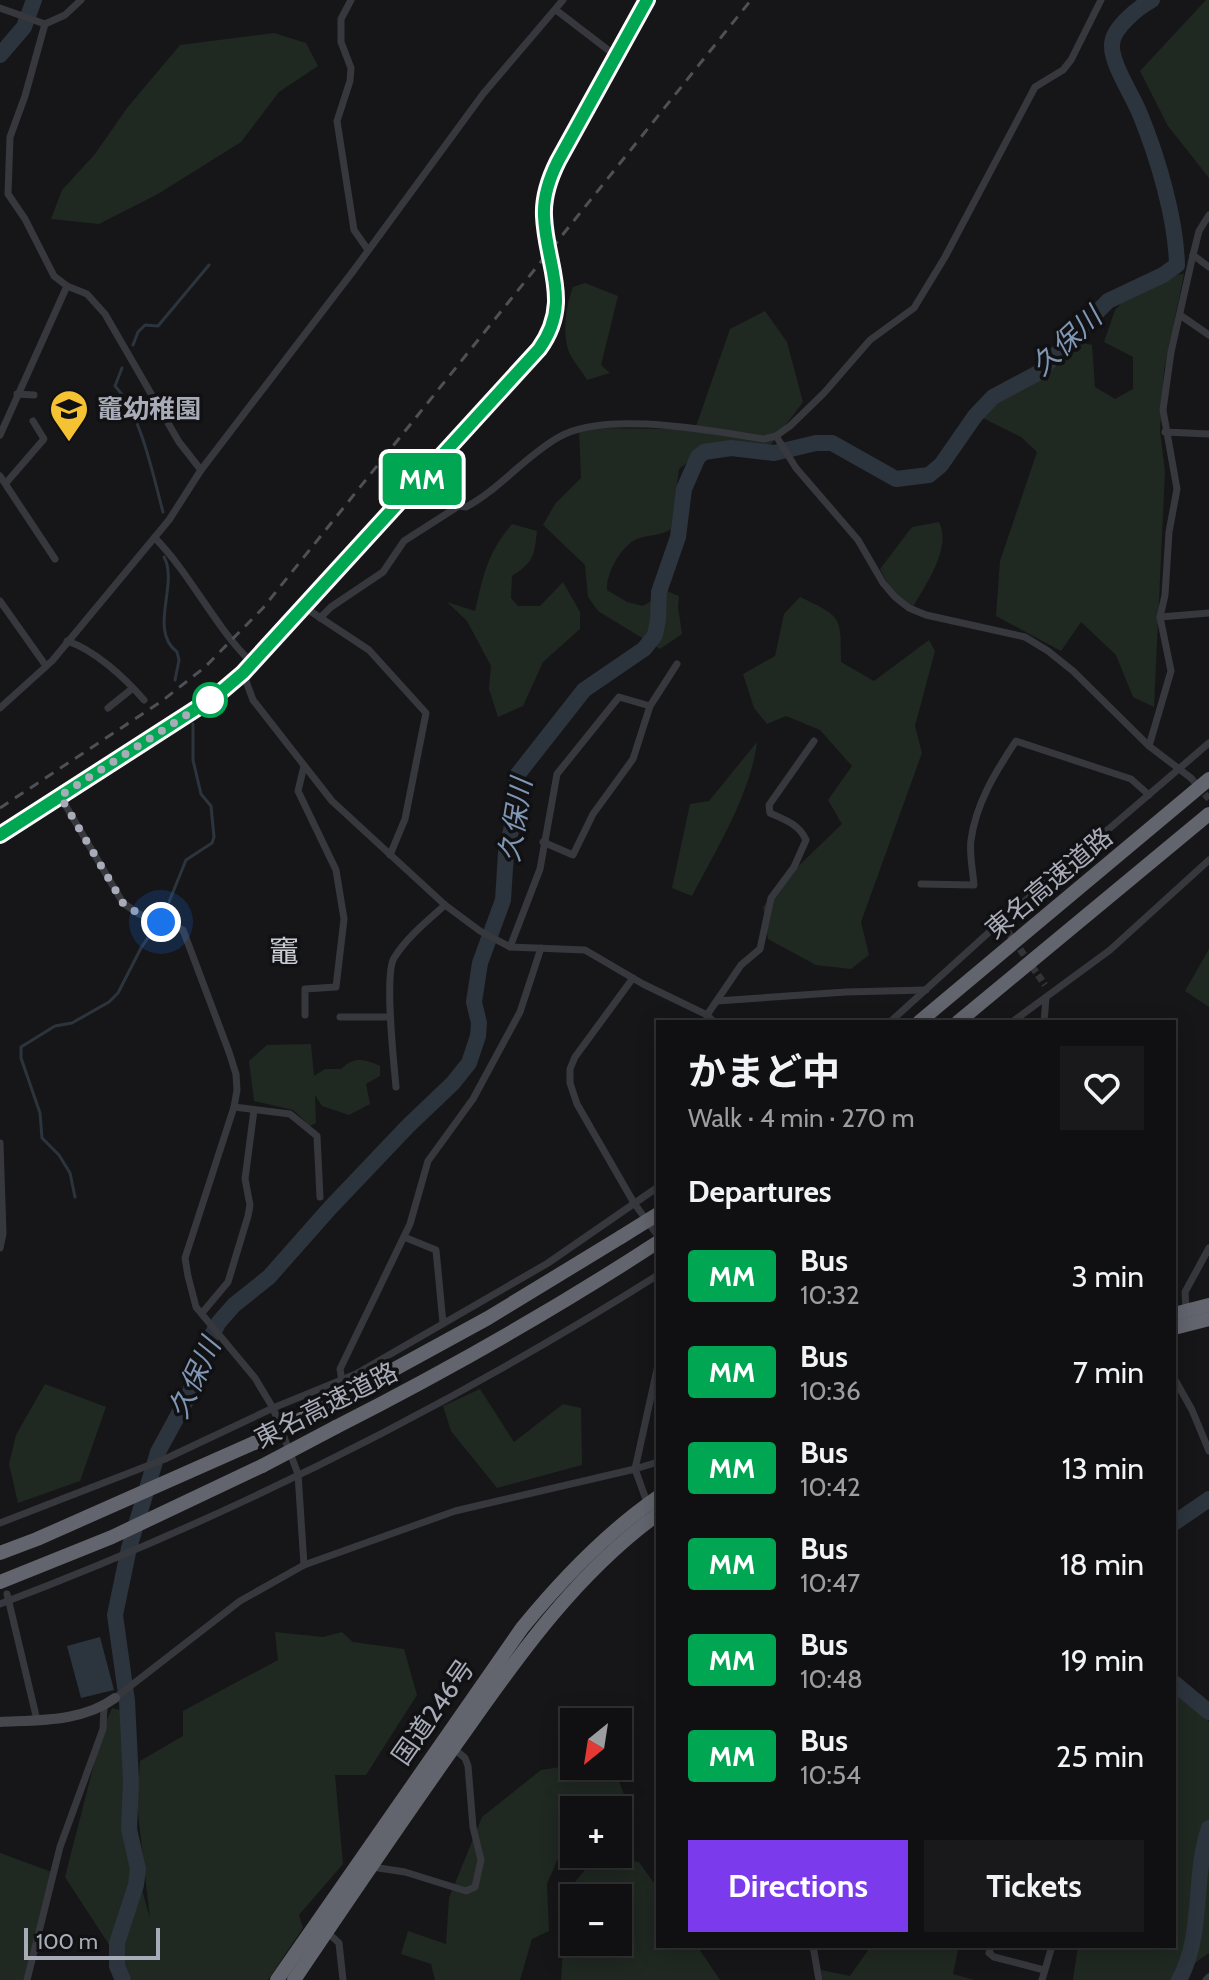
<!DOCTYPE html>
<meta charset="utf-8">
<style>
:root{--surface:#101012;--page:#19191b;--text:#f1f3f6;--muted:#9c9d9f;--line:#303032;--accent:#7c3aed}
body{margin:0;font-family:Cabin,"Noto Sans JP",sans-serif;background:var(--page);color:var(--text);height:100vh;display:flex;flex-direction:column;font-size:30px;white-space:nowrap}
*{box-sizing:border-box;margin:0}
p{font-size:26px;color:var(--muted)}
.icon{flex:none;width:44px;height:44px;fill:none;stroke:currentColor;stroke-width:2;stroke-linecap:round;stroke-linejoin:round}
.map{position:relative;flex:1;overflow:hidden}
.details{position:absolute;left:656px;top:1020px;width:520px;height:928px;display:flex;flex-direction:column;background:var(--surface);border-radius:0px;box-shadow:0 4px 20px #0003,0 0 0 2px var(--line)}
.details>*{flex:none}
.badge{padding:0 16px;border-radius:6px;font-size:28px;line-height:52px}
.needle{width:52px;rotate:210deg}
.fabs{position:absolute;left:560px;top:1708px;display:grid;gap:16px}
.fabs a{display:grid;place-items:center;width:72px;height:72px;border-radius:0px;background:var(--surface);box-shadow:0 4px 20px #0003,0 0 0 2px var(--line);font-size:40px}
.scale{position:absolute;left:24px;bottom:20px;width:136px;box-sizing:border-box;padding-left:8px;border:4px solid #a8acb8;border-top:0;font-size:22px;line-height:28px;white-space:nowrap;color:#a8acb8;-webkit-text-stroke:6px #111113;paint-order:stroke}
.you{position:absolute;width:40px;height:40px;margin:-20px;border:6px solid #fff;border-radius:50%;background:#1a73e8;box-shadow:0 0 0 12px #1a73e833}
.map>.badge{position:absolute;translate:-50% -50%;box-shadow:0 0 0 4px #fff}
h2{padding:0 32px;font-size:30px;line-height:72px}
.round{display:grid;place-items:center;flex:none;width:84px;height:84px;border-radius:0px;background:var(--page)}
.summary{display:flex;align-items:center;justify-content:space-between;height:136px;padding:0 32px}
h1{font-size:38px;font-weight:700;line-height:60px}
.cta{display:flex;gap:16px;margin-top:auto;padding:16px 32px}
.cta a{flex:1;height:92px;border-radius:0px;background:var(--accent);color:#fff;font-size:32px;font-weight:700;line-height:92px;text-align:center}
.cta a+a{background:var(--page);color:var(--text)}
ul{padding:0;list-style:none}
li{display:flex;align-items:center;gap:24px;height:96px;padding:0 32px}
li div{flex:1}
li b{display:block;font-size:30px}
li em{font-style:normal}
li .badge{min-width:88px;font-weight:700;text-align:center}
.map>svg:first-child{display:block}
.green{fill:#202822;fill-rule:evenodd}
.water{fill:#2c343d}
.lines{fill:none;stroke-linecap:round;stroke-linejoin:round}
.stream{stroke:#2c343d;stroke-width:3}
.river{stroke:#2c343d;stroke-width:16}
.street-tunnel{stroke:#333438;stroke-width:7;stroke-dasharray:7 3.5;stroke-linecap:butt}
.street{stroke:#37383d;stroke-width:7}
.secondary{stroke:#45474d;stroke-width:10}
.highway{stroke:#63656e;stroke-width:14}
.rail{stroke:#4e5056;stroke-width:3;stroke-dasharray:10 8;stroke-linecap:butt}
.highway-bridge{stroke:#63656e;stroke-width:14}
.line-casing{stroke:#fff;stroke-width:18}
.line{stroke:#00a651;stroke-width:12}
.walk{stroke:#a8acb8;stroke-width:8;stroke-dasharray:0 14.4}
.stop-dot{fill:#fff;stroke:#00a651;stroke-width:4}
.labels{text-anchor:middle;stroke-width:7;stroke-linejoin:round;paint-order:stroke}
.poi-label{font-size:26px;font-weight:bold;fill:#a8acb8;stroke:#111113;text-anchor:start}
.street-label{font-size:26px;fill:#a8acb8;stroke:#111113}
.water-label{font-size:28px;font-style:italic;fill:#7f97b4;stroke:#111113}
.quarter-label{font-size:30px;fill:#c9cbd4;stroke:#111113}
</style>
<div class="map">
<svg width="1209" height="1980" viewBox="0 0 1209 1980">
<rect width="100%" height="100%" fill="#161618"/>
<g class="green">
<polygon points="1206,0 1209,0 1209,178 1168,126 1140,71"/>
<polygon points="274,33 306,43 318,66 279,92 241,142 158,194 99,224 51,219 62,190 95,154 127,108 180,45"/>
<polygon points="1184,274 1164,370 1160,431 1165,472 1154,707 1133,697 1116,655 1081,622 1061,651 996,616 1000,561 1037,452 1021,437 983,418 986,404 1074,341 1092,345 1095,387 1115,399 1133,389 1133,357 1104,342 1115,310 1146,278"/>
<path d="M585 283 618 296 601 365 610 373 587 380C582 371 573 361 569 352 562 333 566 305 573 287Z"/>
<path d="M765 311 787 342 803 402 770 446 698 454 679 469 671 529C661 536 652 534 640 538 622 543 606 573 607 590L627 602 643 606 667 591 679 596 678 607 682 634 660 649 598 611 588 597 585 565 543 525 555 504 581 478 579 428 695 429 730 329Z"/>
<path d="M939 522C952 548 926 584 913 607L895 597 880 569 912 527Z"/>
<path d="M512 524 537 531C534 556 534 562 512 576L511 598 518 606H540L563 582 580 612V629L543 662 523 706 498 717 489 689 491 666 467 621 447 602 475 611C484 573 487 554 512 524Z"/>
<path d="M800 597C842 617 841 616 841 662L874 681 929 640 935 651 915 726 922 753 861 922 869 955 851 969 816 965 768 939 763 907 786 878 842 824 828 800 852 766 820 730 786 716 767 724 754 708 743 674 775 656 784 614Z"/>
<path d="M757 742C751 793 716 850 692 896L672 888 690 804 709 801Z"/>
<polygon points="1209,949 1209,1007 1185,991"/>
<path d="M311 1044 314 1076 325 1069H341C354 1056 365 1059 380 1066V1076L366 1084 370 1104 349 1115 322 1106 315 1095 316 1123 310 1126 293 1110 254 1101 249 1061 267 1045Z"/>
<polygon points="45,1384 106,1407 80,1481 18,1503 9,1464 16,1435"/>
<polygon points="480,1389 514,1442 563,1404 581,1408 582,1465 497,1488 451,1431 443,1406"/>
<polygon points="275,1632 323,1637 342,1632 353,1642 404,1649 417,1695 366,1775 335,1775 343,1864 299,1915 303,1928 268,1980 132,1980 65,1877 103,1729 112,1708 123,1711 125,1762 122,1815 150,1919 137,1804 140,1761 183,1736 183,1711 278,1660"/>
<polygon points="1174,1688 1209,1722 1209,1953 1171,1980 1073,1980 1078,1946 1174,1946"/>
<polygon points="574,1765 613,1766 632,1815 618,1815 618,1810 574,1810 574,1821 547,1884 549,1931 532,1939 520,1980 435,1980 431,1964 401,1954 408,1931 446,1944 449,1898 482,1817 541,1770"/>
<polygon points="0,1853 52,1872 25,1980 0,1980"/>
<path d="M598 1854 639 1862 658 1889V1946H697L720 1980H561L567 1892ZM574 1898H618V1942H574Z"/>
<polygon points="871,1946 959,1946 953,1974 974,1980 823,1980 821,1970 850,1976"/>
</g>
<polygon class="water" points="100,1637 114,1690 81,1698 67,1646"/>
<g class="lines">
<g class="stream">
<polyline points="133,345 138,332 145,325 158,326 209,265"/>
<path d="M122 368 115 386C141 414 153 475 163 512"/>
<path d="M164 557C179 584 148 630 177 652L179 660 175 680"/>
<polyline points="169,902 186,860 212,843 214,837 211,806 201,794 193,760 193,724"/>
<polyline points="75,1197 70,1173 59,1155 42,1138 40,1113 21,1058 21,1047 55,1026 72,1023 109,1002 118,993 141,948 156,926"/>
</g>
<g class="river">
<polyline points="0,55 24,27 34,0"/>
<polyline points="1174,1523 1209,1499"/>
<polyline points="1174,1683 1209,1712"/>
<path d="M123 1980 117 1966V1943L136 1885 138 1869 129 1829 131 1781 127 1701 115 1615 129 1548 158 1452 189 1395 208 1342 219 1322 234 1305 269 1277 330 1208 408 1126 453 1083 469 1063 478 1036 479 1023 474 1002 480 963 503 900 506 853 514 817V792L518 774 584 690 644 649 655 635 658 620 659 592 678 537 684 489 698 457 704 452 731 448 774 453 816 443H832L896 479 929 475 941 465 975 416 993 397 1038 373 1108 301 1163 275 1177 265C1176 219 1158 158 1140 114 1133 96 1111 64 1112 45 1112 28 1139 7 1152 0"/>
<path d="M1179 1980C1205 1933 1192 1877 1209 1828"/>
</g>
<g class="street-tunnel">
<polyline points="1191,778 1209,799"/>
<polyline points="1008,932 1045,985"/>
</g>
<g class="street">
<polyline points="351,0 341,19 341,42 351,68 350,81 337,121 354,230 368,250"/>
<polyline points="0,8 45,24 65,15 81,0"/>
<polyline points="556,10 616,56"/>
<polyline points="45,24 25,96 10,137 8,194 25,219 54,276 67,286 87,294 105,314 179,442 201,470"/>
<polyline points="1193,255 1209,267"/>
<polyline points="1180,315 1209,335"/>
<polyline points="17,394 34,395"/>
<polyline points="1165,432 1209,434"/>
<polyline points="0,435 67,286"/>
<polyline points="776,436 796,468 858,540 883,583 895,597 909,608 926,615 1025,637 1048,651 1073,671 1149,746 1191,778"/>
<polyline points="0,476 55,559"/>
<path d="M424 477C436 489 448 506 466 507 500 489 525 456 559 437 605 410 711 431 764 439L776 436 790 426 824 393 870 340 914 308 945 257 1035 87 1063 70 1071 60 1101 0"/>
<polyline points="6,483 44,439 33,421"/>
<path d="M155 538C192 576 214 626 252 663"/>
<polyline points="0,601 46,666"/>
<polyline points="304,607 369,650 426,713 405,819 390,855"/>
<polyline points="1160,617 1209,613"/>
<polyline points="320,618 331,607 383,572 404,541 457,507"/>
<path d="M67 641C95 650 125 678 144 700"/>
<polyline points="243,673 253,700 332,801 445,905 480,931 510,947 585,950 643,984 707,1015 714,1022"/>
<polyline points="0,708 52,661 169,520 201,470 354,270 483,94 563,0"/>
<polyline points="108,708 133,688"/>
<polyline points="1149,746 1171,671 1160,617 1165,595 1169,532 1177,489 1163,410 1171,352 1193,255 1199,231 1209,215"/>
<polyline points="304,766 298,791 336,870 344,919 336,987 305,989 305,1015"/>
<polyline points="60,796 123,903 139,914 183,930 229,1052 236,1074 237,1090 234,1107 185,1258 188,1276 196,1307 255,1378 273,1408 298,1474 304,1565"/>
<polyline points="543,842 573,855 593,814 633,759 650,706 677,664"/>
<path d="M921 884 974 885C973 871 969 854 971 840 976 803 996 771 1016 741L1131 779 1149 795"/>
<polyline points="997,925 1008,932"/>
<polyline points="510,947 540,869 557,774 619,697 650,706"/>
<polyline points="633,978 575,1057 570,1069 570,1083 577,1104 634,1203 658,1236"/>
<polyline points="717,1001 846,992 926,990"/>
<path d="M707 1015 741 965 760 949 771 898 794 867 806 840C799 824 785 820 770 813L769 805 814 741"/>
<polyline points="340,1017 390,1017"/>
<polyline points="890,1022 997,925 1209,743"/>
<polyline points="1012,1022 1110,950 1209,860"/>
<polyline points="1044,1022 1046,998"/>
<path d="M396 1087C394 1064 384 975 394 958 407 937 427 921 445 905"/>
<polyline points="234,1107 290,1114 317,1136 320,1197"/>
<polyline points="0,1143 3,1234 0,1248"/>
<polyline points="404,1237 436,1250 443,1323"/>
<polyline points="1186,1311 1185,1292 1209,1248"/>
<polyline points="202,1313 228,1282 248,1216 250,1205 245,1179 254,1110"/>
<polyline points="658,1365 635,1469 658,1462"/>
<polyline points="1174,1378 1192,1410 1209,1451"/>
<polyline points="342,1381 340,1369 410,1224 428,1161 473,1099 520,1012 541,948"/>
<polyline points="0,1523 165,1459 273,1408 356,1374 548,1263 658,1187"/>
<polyline points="7,1594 37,1720"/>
<path d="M0 1604C230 1517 450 1406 658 1275"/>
<polyline points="115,1698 240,1601 304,1565 455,1511 635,1469 648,1505"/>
<polyline points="372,1867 405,1872 466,1891 475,1887 481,1860 473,1827 468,1766 465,1758 453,1748"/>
<polyline points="327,1932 339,1943 343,1980"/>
<polyline points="813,1946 819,1980"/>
<polyline points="991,1946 989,1953 994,1957 1044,1970"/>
<polyline points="27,1980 60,1847 103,1729 104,1706"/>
<polyline points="1042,1980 1052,1946"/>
<polyline points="1206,1980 1209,1977"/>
</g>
<g class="secondary">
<path d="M0 835 216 696 243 673 539 349C573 303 546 266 544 216 543 196 549 179 558 161L647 0"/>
<path d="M0 1722C39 1720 82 1722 115 1698"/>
</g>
<g class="highway">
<polyline points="919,1022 1209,779"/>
<polyline points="958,1022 1209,814"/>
<polyline points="1174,1314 1209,1305"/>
<polyline points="1174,1328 1209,1319"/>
<polyline points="327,1406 488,1318 621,1237"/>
<path d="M336 1427C446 1371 554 1310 658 1242"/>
<polyline points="0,1553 37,1539 254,1443"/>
<polyline points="0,1582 112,1537 262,1466"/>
<path d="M277 1980 522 1628C562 1579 606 1533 658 1497"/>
<path d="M294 1980C350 1897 406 1814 464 1733 520 1653 578 1572 658 1514"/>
</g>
<polyline class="rail" points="0,808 162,701 205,667 263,608 751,0"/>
<g class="highway-bridge">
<polyline points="621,1237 658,1214"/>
<polyline points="254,1443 327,1406"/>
<polyline points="262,1466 336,1427"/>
</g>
</g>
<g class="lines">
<g class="line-casing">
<path id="line" d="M0 835 216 696 243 673 539 349C573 302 546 266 544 216 543 196 549 179 558 161L647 0"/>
</g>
<use href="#line" class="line"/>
<polyline class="walk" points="161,922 139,914 123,903 60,796 216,696 210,700"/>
</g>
<defs>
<g id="school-pin" transform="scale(2)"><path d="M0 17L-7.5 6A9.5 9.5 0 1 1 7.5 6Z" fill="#f4c233" stroke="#111113"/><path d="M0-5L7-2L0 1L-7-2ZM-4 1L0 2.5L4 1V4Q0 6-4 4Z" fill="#111"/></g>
</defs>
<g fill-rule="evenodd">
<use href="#school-pin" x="69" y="409"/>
</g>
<circle class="stop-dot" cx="210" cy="700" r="16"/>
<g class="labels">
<g class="poi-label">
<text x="97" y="418">竈幼稚園</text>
</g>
<g class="street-label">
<text transform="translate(1049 883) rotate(-40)" y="9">東名高速道路</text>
<text transform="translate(326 1405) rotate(-27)" y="9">東名高速道路</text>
<text transform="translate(433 1712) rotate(-55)" y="9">国道246号</text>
</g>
<g class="water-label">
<text transform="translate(1066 341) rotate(-43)" y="10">久保川</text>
<text transform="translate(515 820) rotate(-81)" y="10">久保川</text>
<text transform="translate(194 1378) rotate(-65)" y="10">久保川</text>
</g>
<g class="quarter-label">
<text x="284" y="962">竈</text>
</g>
</g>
</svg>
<div class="fabs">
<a><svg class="needle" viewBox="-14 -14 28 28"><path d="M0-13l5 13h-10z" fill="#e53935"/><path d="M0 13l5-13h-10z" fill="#9c9d9f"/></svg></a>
<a>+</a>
<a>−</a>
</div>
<div class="scale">100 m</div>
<div class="you" style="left:161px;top:922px"></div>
<b class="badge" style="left:422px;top:479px;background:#00a651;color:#fff">MM</b>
<section class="details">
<div class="summary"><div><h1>かまど中</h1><p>Walk · 4 min · 270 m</p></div><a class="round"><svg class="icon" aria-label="heart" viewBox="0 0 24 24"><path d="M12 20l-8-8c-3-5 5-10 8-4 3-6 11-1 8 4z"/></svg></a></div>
<h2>Departures</h2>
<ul>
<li><span class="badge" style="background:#00a651;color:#fff">MM</span><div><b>Bus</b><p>10:32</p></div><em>3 min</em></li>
<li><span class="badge" style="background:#00a651;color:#fff">MM</span><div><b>Bus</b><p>10:36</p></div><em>7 min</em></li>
<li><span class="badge" style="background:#00a651;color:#fff">MM</span><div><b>Bus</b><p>10:42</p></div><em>13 min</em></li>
<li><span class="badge" style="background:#00a651;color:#fff">MM</span><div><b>Bus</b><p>10:47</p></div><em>18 min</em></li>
<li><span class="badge" style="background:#00a651;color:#fff">MM</span><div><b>Bus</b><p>10:48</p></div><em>19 min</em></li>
<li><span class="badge" style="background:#00a651;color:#fff">MM</span><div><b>Bus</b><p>10:54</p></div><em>25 min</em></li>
</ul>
<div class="cta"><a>Directions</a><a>Tickets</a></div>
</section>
</div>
